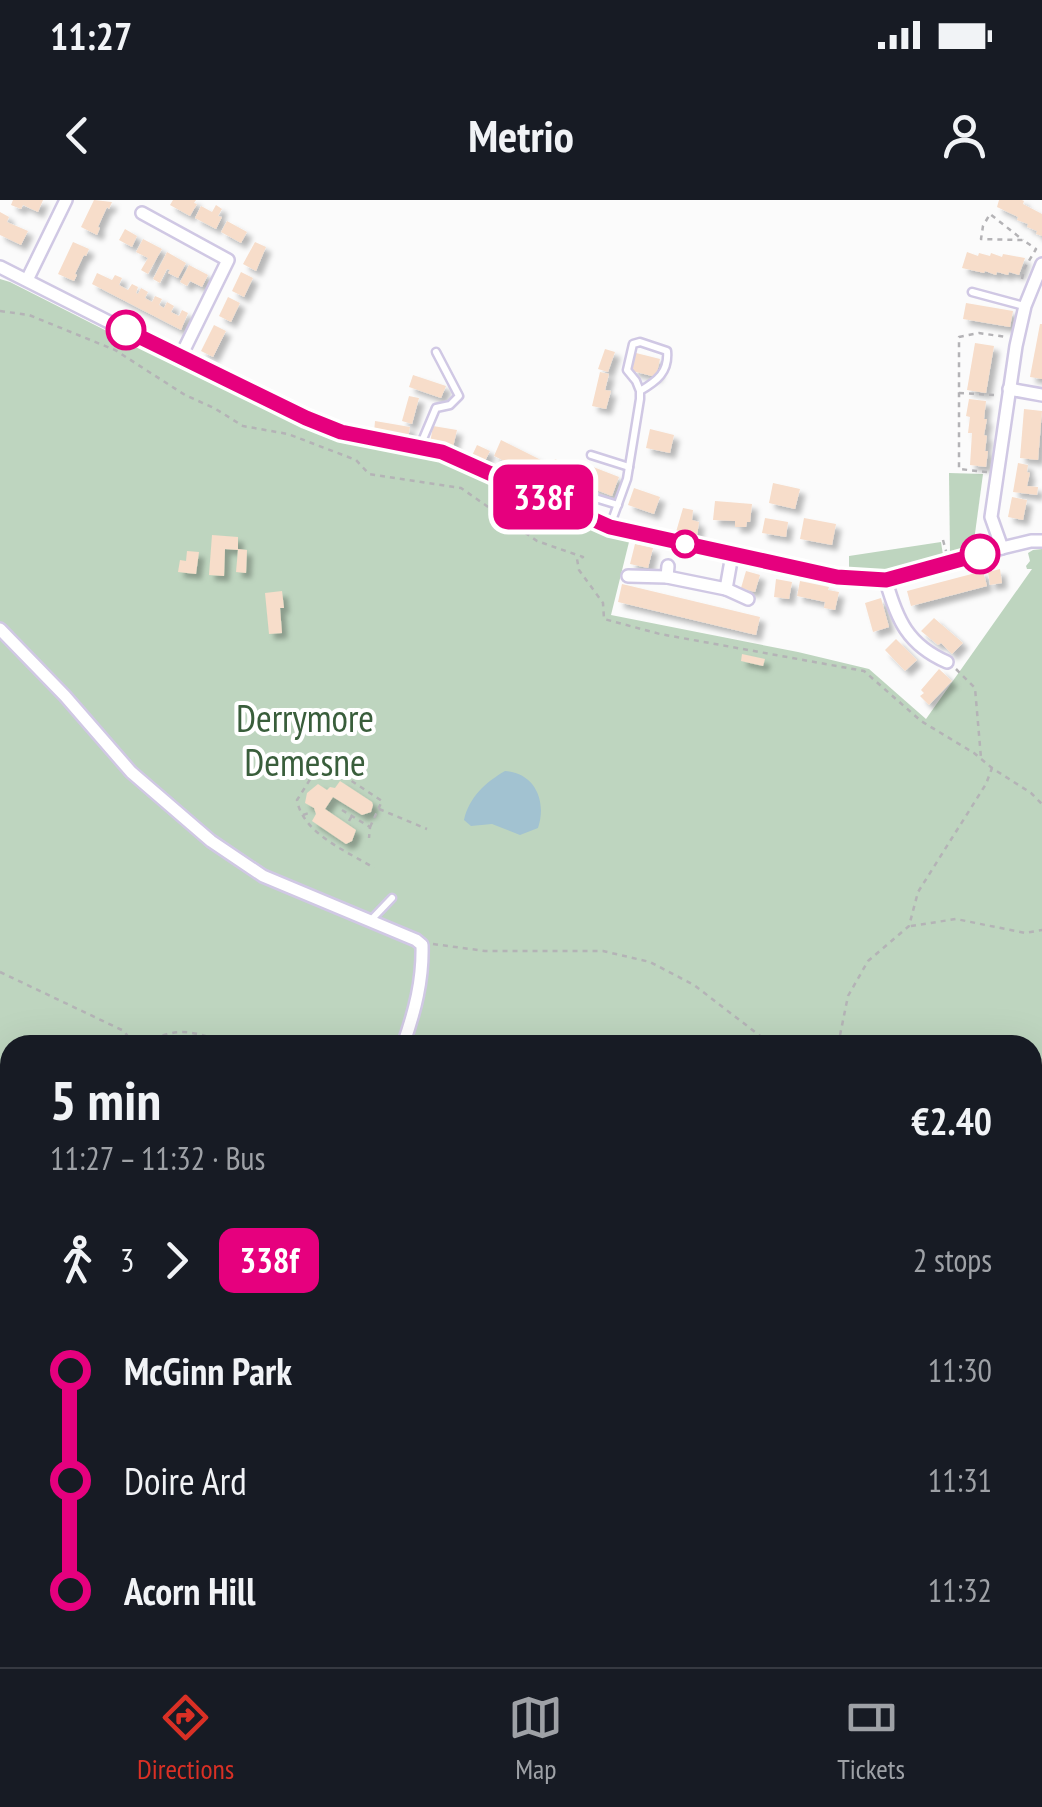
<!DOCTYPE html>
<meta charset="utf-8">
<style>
:root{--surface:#171b24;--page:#20242c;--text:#f1f3f6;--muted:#9ea1a6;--line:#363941;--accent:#d93025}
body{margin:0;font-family:"PT Sans Narrow",sans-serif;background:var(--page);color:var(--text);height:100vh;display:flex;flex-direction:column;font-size:38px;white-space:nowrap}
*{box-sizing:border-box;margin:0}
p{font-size:32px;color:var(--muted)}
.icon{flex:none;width:55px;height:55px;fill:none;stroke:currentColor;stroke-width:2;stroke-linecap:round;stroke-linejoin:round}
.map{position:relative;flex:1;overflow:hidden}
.drawer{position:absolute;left:0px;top:835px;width:1042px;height:632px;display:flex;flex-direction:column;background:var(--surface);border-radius:30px 30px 0 0;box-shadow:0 10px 40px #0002}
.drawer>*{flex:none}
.badge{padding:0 20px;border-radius:15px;font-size:35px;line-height:65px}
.map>.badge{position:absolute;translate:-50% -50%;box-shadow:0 0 0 5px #fff}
.legs{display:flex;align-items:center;gap:15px;height:110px;padding:0 50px;font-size:32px}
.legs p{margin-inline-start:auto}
.head{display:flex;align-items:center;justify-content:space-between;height:170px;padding:0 50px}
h1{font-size:55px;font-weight:700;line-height:75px}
ul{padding:0 50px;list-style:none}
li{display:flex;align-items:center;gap:35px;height:110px;font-size:38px}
li i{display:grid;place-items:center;width:15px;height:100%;margin:0 12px;background:currentColor}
li i::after{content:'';width:25px;height:25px;margin:-12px;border:8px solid;border-radius:50%;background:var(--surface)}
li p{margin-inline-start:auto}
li:first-child i{background:linear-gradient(#0000 50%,currentColor 0)}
li:last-child i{background:linear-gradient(currentColor 50%,#0000 0)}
.status{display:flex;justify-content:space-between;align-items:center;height:70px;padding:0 50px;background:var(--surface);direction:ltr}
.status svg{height:28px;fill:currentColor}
header{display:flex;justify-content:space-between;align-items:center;height:130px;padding:0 50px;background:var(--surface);font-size:45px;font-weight:700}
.tab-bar{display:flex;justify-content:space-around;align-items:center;height:140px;border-top:2px solid var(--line);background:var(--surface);font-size:28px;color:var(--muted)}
.tab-bar a{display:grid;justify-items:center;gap:5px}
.tab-bar .on{color:var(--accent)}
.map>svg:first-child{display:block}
.green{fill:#bed5bf}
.water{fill:#a2c2d1}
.building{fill:#f7ddca;filter:url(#shadow)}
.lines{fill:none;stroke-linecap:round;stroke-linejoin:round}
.service-casing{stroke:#d0c8e4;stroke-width:11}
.minor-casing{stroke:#d0c8e4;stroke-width:16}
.secondary-casing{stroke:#d0c8e4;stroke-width:20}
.path{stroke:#b4b3b6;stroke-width:2.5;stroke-dasharray:5 5;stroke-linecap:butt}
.service{stroke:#fff;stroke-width:6}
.minor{stroke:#fff;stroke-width:11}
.secondary{stroke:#fff;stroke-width:15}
.line-1-casing{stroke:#fff;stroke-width:22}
.line-1{stroke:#e6007e;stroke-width:15}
.stop-1-dot{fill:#fff;stroke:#e6007e;stroke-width:5}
.labels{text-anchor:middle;stroke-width:8;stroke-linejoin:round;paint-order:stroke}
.park-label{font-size:38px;fill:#395e3b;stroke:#fff}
</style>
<div class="status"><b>11:27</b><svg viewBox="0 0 49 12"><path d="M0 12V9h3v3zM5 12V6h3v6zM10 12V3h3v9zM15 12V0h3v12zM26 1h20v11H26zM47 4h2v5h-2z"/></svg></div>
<header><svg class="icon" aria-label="back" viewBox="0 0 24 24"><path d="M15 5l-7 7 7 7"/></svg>Metrio<svg class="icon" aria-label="person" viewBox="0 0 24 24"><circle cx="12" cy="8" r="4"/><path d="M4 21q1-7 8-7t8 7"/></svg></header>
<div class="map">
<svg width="1042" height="1467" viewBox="0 0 1042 1467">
<defs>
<filter id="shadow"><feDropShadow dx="5.5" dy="5.5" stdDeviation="2.5" flood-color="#0004"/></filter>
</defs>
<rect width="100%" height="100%" fill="#fbfbfb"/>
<g class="green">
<polygon points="0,79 10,82 174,165 330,235 462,264 588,325 629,342 611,415 798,452 869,469 926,519 1032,369 1027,369 1026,366 1030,361 1028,353 1033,350 1042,349 1042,1221 1032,1221 1032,845 10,845 10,921 0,922"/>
<polygon points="949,273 983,274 974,341 970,348 950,352"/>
<polygon points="941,342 943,355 884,371 849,370 849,356"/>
<polygon points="1042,1232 1042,1378 1033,1375 1032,1233"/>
<polygon points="752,1458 890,1458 898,1467 757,1467"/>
</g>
<path class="water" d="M505 571C535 573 547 601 538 628L520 635 492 624 471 626 464 620C469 597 486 582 505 571Z"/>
<g class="building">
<polygon points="13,0 43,0 38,12 23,5 21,9 11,5"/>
<polygon points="94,0 112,2 109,9 107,7 98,27 100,28 97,35 81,27"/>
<polygon points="173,0 196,0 194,3 197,4 190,16 170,5"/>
<polygon points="999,0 1022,0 1024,1 1023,4 1042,14 1042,36 1036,34 1037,31 1027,27 1028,24 1017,20 1018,17 997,7"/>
<polygon points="216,5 222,9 218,16 222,17 216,29 195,18 201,6 212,12"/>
<polygon points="0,12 9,17 7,22 28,31 21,45 0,35"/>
<polygon points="227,21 247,32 241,43 221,32"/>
<polygon points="125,29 137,36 132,47 119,40"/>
<polygon points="143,39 162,49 148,74 141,70 148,58 136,52"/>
<polygon points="73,42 89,49 86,56 84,55 75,74 77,75 74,81 58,74"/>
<polygon points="255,42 266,47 256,71 243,64"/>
<polygon points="167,52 186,63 178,78 168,73 170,70 167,69 160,83 153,79"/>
<polygon points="967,52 978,56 979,53 990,56 991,53 1002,57 1003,54 1025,58 1019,75 1009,72 1008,75 997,72 996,75 985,71 984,73 962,68"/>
<polygon points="189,65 208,75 202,87 190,81 187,86 180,82"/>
<polygon points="241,72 253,78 244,97 232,91"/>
<polygon points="97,73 112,80 115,75 122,78 119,85 128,90 132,84 138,87 136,93 138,94 141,88 148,92 145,98 152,102 155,96 162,99 159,105 164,108 167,102 174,106 171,112 179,116 182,110 188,113 181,130 92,84"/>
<polygon points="228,97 240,103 231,122 219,116"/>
<polygon points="966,103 1013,111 1010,127 963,119"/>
<polygon points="1040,124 1042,124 1042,179 1030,177"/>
<polygon points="214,125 226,131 213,157 201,151"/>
<polygon points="975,143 994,146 986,193 967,190"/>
<polygon points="605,149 615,152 608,172 598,169"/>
<polygon points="636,153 660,159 656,177 632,171"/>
<polygon points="600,172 609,174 605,190 611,191 606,209 592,206"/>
<polygon points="413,175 446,186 441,198 409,187"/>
<polygon points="409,196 419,198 412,224 402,221"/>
<polygon points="969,199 986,201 984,219 987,219 984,235 987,236 985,251 988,251 986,267 970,265 972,233 968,233 970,217 966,216"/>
<polygon points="1024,209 1042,211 1038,260 1020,258"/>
<polygon points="375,221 410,227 408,239 374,233"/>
<polygon points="433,226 457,230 453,247 430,243"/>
<polygon points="650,229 674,235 670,253 646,248"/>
<polygon points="501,240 543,261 535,276 494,256"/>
<polygon points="477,245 490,251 483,265 470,260"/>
<polygon points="555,259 564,263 555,282 566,287 560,300 532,286 538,275 545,279"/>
<polygon points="1018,263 1028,265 1027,272 1030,273 1027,286 1038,287 1037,295 1013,292"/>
<polygon points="588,265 619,277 612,296 581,284"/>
<polygon points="773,283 800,289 795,309 769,303"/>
<polygon points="634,288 660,297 654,314 628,305"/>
<polygon points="1012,297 1027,300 1023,320 1008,317"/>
<polygon points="715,301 752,304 750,322 747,322 746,327 735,327 735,321 713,320"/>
<polygon points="683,308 693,310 692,320 699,322 697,336 676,332"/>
<polygon points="765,318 788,322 786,337 762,333"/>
<polygon points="804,318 836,324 832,345 800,339"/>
<polygon points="212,335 238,337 238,349 247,350 246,373 236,372 238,350 225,349 224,376 209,375"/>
<polygon points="635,344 653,348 648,368 630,364"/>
<polygon points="187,351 199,352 196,374 178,372 180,360 186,361"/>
<polygon points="1000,369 1002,383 990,385 988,372"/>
<polygon points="746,371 760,375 755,392 741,388"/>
<polygon points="983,371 987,386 911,406 907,391"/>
<polygon points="776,379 792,382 789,399 774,397"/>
<polygon points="800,381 829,387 828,390 839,392 835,410 824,408 825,402 797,396"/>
<polygon points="622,384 760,417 756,435 618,402"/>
<polygon points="282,391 284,408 280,408 282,433 269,434 265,393"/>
<polygon points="881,398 889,427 873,432 865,403"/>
<polygon points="934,418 963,443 952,454 941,443 938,445 921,431"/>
<polygon points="896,439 917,460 905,471 885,450"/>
<polygon points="742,454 765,459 763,466 741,461"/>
<polygon points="939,469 952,481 929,505 920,496 924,493 921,490"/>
<polygon points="340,581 372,602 373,605 371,612 362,615 333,597 325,609 356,630 352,641 346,644 312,621 316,614 314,608 305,603 307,593 318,584 327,590 330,587 335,588"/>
<polygon points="0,981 10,986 10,1007 0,1002"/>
<polygon points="3,1024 10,1028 10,1055 0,1051 0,1032"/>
<polygon points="10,1281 10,1308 2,1311 0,1304 0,1284"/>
<polygon points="521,1458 539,1458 542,1461 534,1467 515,1467 513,1464"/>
<polygon points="605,1458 623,1458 621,1467 604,1466"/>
<polygon points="925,1458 944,1458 946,1460 938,1467 928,1467 922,1460"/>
</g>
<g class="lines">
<g class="service-casing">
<g id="service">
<polyline points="972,92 1024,106"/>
<polyline points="420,246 436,208 450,205 459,196 436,152"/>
<polyline points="591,255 629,267"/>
<polyline points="595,298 618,305"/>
<path d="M610 326 627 279 640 199V191L636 181 627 170 633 144 640 142 667 151C669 172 657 181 640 191"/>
<polyline points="371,720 392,698"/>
</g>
</g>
<g class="minor-casing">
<g id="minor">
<polyline points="142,13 228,60 180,158"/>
<polyline points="0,67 180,158 306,218 341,232 443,252 610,327 837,377 886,381 1002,348 1031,341 1042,341"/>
<polyline points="27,80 66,0"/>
<polyline points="1009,189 1042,195"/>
<polyline points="1002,348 991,317 1016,146 1025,106 1042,64"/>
<polyline points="668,366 667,377 726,389 732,355"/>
<polyline points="628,376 667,377"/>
<path d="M886 381C897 420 908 445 947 462"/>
<polyline points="726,389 748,399"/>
<path d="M0 429 65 496 131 572 211 641 263 676 416 740 422 745C423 780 415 811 403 845"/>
<polyline points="182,845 184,845"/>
<polyline points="0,1130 10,1138"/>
<polyline points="1032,1402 1042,1398"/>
<polyline points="398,1458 405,1467"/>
<polyline points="901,1458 909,1467"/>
<polyline points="117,1467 117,1466"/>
<polyline points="345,1467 352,1458"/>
<polyline points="633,1467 633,1458"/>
<polyline points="721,1467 745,1458"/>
<polyline points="1011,1467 1014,1458"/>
</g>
</g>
<g class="secondary-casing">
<g id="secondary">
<polyline points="0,938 10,936"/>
<polyline points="1032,1236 1042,1235"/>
</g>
</g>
<g class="path">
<polyline points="1022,79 1024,69 1036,49 1023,40 1022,40 981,39 983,26 990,14 1023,40"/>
<polyline points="0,111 29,115 115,150 185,195 214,208 243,226 288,234 356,260 369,274 461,288 537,341 583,357 577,359 579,370 603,403 604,419 660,434 864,471 921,521 974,553 992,568"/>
<polyline points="959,193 995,195"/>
<polyline points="987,272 959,269 959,137 979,133 1006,137"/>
<polyline points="943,340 946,351"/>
<polyline points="956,469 975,488 981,558"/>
<polyline points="379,609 427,629"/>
<polyline points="342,610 370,627 369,638"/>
<polyline points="303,615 312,612"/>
<polyline points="349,621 354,612"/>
<path d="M370 627 382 601 341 574 311 578 297 600C303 634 347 651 374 668"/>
<polyline points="911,726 956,719 1025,733 1042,730"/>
<polyline points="433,744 485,751 603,751 650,762 694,785 772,845"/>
<polyline points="0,772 124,831 134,845"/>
<path d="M145 845C174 824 199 832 228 845"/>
<polyline points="838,845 848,796 868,761 909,726 918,692 986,584 992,568 1031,593 1042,604"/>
<polyline points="0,875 10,880"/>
<polyline points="1032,899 1042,896"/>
<polyline points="1032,1049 1042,1045"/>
</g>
<use href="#service" class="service"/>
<use href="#minor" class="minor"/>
<use href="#secondary" class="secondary"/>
</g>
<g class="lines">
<g class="line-1-casing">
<polyline id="line-1" points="126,130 306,218 341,232 442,252 610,327 837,377 886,380 980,354"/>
</g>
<use href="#line-1" class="line-1"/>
</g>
<g class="stop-1-dot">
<circle cx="126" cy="130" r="18"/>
<circle cx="685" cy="344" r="12"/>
<circle cx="980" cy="354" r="18"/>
</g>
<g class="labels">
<g class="park-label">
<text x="305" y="532">Derrymore<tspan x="305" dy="44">Demesne</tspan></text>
</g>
</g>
</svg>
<b class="badge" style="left:543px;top:297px;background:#e6007e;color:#fff">338f</b>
<section class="drawer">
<div class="head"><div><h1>5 min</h1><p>11:27 – 11:32 · Bus</p></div><b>€2.40</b></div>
<div class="legs"><svg class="icon" aria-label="walk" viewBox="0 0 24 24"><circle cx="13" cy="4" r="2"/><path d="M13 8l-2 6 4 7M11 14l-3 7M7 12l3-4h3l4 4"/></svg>3<svg class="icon" aria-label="forward" viewBox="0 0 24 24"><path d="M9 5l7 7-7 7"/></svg><b class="badge" style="background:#e6007e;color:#fff">338f</b><p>2 stops</p></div>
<ul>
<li><i style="color:#e6007e"></i><b>McGinn Park</b><p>11:30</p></li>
<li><i style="color:#e6007e"></i><span>Doire Ard</span><p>11:31</p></li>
<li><i style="color:#e6007e"></i><b>Acorn Hill</b><p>11:32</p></li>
</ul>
</section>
</div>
<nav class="tab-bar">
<a class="on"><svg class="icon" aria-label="directions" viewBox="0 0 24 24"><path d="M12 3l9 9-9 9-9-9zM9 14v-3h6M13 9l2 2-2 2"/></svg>Directions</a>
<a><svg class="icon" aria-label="map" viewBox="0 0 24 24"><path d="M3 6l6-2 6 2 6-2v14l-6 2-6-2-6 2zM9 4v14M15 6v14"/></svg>Map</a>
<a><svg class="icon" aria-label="tickets" viewBox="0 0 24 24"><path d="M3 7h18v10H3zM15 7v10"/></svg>Tickets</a>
</nav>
